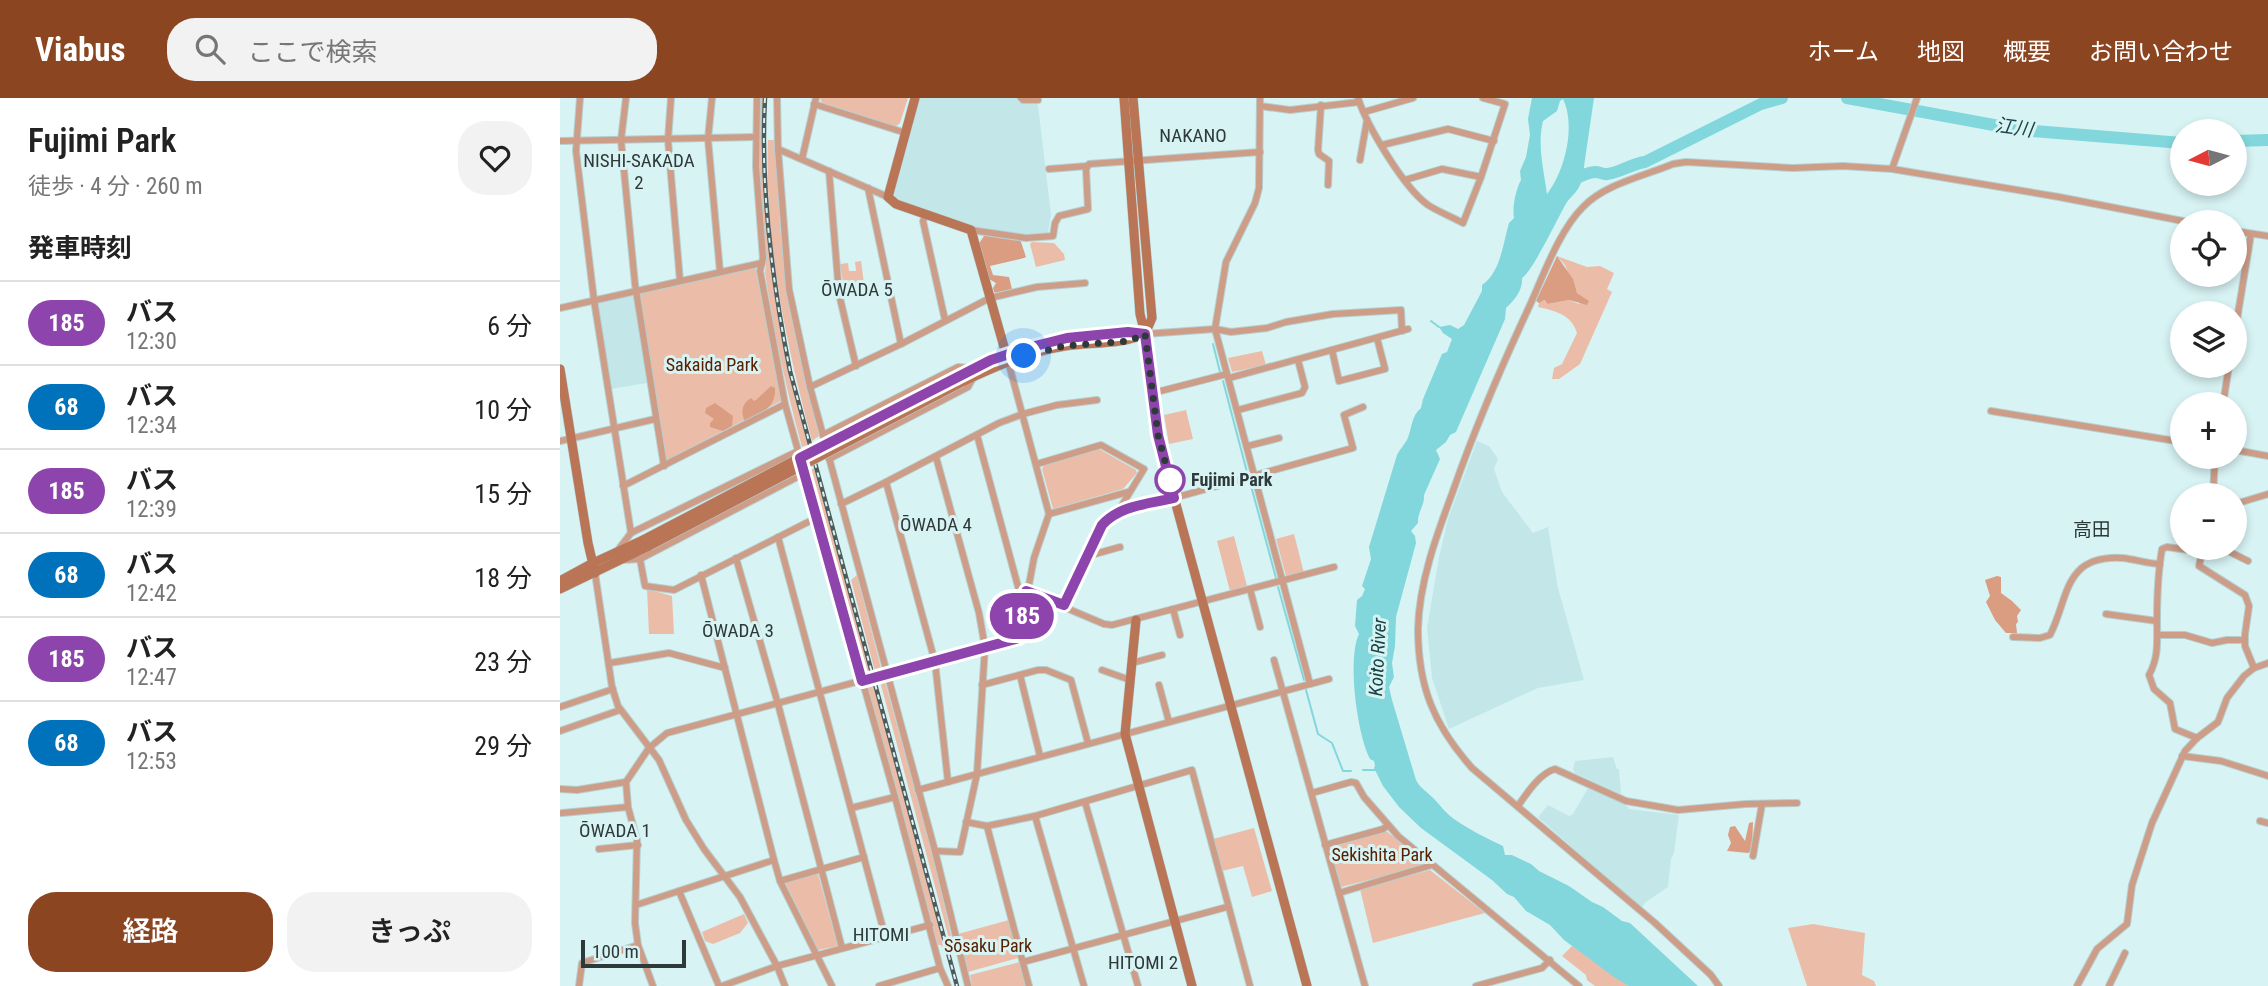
<!DOCTYPE html>
<html lang="ja">
<meta charset="utf-8">
<style>
:root{--surface:#fff;--page:#f2f2f2;--text:#222;--muted:#767676;--line:#e0e0e0;--accent:#8c4521}
body{margin:0;font-family:"Roboto Condensed","Noto Sans JP",sans-serif;background:var(--page);color:var(--text);height:100vh;display:flex;flex-direction:column;font-size:26px;white-space:nowrap}
*{box-sizing:border-box;margin:0}
p{font-size:23px;color:var(--muted)}
.icon{flex:none;width:38px;height:38px;fill:none;stroke:currentColor;stroke-width:2;stroke-linecap:round;stroke-linejoin:round}
.map{position:relative;flex:1;overflow:hidden}
.drawer{display:flex;flex-direction:column;background:var(--surface);width:560px}
.drawer>*{flex:none}
.badge{padding:0 14px;border-radius:23px;font-size:24px;line-height:46px}
.needle{width:46px;rotate:264deg}
.controls{position:absolute;left:1610px;top:21px;display:grid;gap:14px}
.controls a{display:grid;place-items:center;width:77px;height:77px;border-radius:50%;background:var(--surface);box-shadow:0 4px 10px #0003;font-size:35px}
.scale{position:absolute;left:21px;bottom:18px;width:105px;box-sizing:border-box;padding-left:7px;border:4px solid #2e3939;border-top:0;font-size:19px;line-height:24px;white-space:nowrap;color:#2e3939;-webkit-text-stroke:5px #d8f3f4;paint-order:stroke}
.you{position:absolute;width:35px;height:35px;margin:-18px;border:5px solid #fff;border-radius:50%;background:#1a73e8;box-shadow:0 0 0 10px #1a73e833}
.map>.badge{position:absolute;translate:-50% -50%;box-shadow:0 0 0 4px #fff}
h2{padding:0 28px;font-size:26px;line-height:63px}
.round{display:grid;place-items:center;flex:none;width:74px;height:74px;border-radius:28px;background:var(--page)}
.head{display:flex;align-items:center;justify-content:space-between;height:119px;padding:0 28px}
h1{font-size:33px;font-weight:600;line-height:52px}
.cta{display:flex;gap:14px;margin-top:auto;padding:14px 28px}
.cta a{flex:1;height:80px;border-radius:28px;background:var(--accent);color:#fff;font-size:28px;font-weight:600;line-height:80px;text-align:center}
.cta a+a{background:var(--page);color:var(--text)}
ul{padding:0;list-style:none}
li{display:flex;align-items:center;gap:21px;height:84px;padding:0 28px;border-top:2px solid var(--line)}
li div{flex:1}
li b{display:block;font-size:26px}
li em{font-style:normal}
li .badge{min-width:77px;font-weight:700;text-align:center}
header{display:flex;align-items:center;gap:42px;box-sizing:border-box;height:98px;padding:0 35px;background:var(--accent);color:#fff}
header strong{font-size:33px}
nav{display:flex;gap:38px;margin-inline-start:auto;font-size:24px}
.search{width:490px;height:63px;background:var(--page);display:flex;align-items:center;gap:18px;box-sizing:border-box;padding:0 24px;border-radius:28px;color:var(--muted);font-size:26px}
main{display:flex;flex:1;min-height:0}
.map>svg:first-child{display:block}
.built{fill:#c3e7e9}
.green{fill:#ebbda8}
.forest{fill:#da9d81}
.water{fill:#82d7dc;fill-rule:evenodd}
.lines{fill:none;stroke-linecap:round;stroke-linejoin:round}
.stream{stroke:#82d7dc;stroke-width:2}
.river{stroke:#82d7dc;stroke-width:12}
.street-casing{stroke:#b6cecf;stroke-width:8}
.secondary-casing{stroke:#b6cecf;stroke-width:10}
.street{stroke:#cd9d88;stroke-width:6}
.secondary{stroke:#b97555;stroke-width:9}
.rail-casing{stroke:#4d5b5b;stroke-width:4.5}
.rail{stroke:#d8f3f4;stroke-width:2;stroke-dasharray:5;stroke-linecap:butt}
.secondary-bridge-casing{stroke:#b6cecf;stroke-width:10;stroke-linecap:butt}
.secondary-bridge{stroke:#b97555;stroke-width:9}
.line-casing{stroke:#fff;stroke-width:16}
.line{stroke:#8e44ad;stroke-width:10}
.walk{stroke:#2e3939;stroke-width:7;stroke-dasharray:0 12.6}
.stop-dot{fill:#fff;stroke:#8e44ad;stroke-width:3.5}
.labels{text-anchor:middle;stroke-width:6;stroke-linejoin:round;paint-order:stroke}
.park-label{font-size:18px;fill:#572000;stroke:#d8f3f4}
.stop-label{font-size:18px;font-weight:bold;fill:#2e3939;stroke:#d8f3f4;text-anchor:start}
.water-label{font-size:19px;font-style:italic;fill:#1a4345;stroke:#d8f3f4}
.neighbourhood-label{font-size:19px;fill:#2e3939;stroke:#d8f3f4}
</style>
<header>
<strong>Viabus</strong>
<div class="search"><svg class="icon" aria-label="search" viewBox="0 0 24 24"><circle cx="10" cy="10" r="6"/><path d="M15 15l6 6"/></svg>ここで検索</div>
<nav><a>ホーム</a><a>地図</a><a>概要</a><a>お問い合わせ</a></nav>
</header>
<main>
<section class="drawer">
<div class="head"><div><h1>Fujimi Park</h1><p>徒歩 · 4 分 · 260 m</p></div><a class="round"><svg class="icon" aria-label="heart" viewBox="0 0 24 24"><path d="M12 20l-8-8c-3-5 5-10 8-4 3-6 11-1 8 4z"/></svg></a></div>
<h2>発車時刻</h2>
<ul>
<li><span class="badge" style="background:#8e44ad;color:#fff">185</span><div><b>バス</b><p>12:30</p></div><em>6 分</em></li>
<li><span class="badge" style="background:#0072bc;color:#fff">68</span><div><b>バス</b><p>12:34</p></div><em>10 分</em></li>
<li><span class="badge" style="background:#8e44ad;color:#fff">185</span><div><b>バス</b><p>12:39</p></div><em>15 分</em></li>
<li><span class="badge" style="background:#0072bc;color:#fff">68</span><div><b>バス</b><p>12:42</p></div><em>18 分</em></li>
<li><span class="badge" style="background:#8e44ad;color:#fff">185</span><div><b>バス</b><p>12:47</p></div><em>23 分</em></li>
<li><span class="badge" style="background:#0072bc;color:#fff">68</span><div><b>バス</b><p>12:53</p></div><em>29 分</em></li>
</ul>
<div class="cta"><a>経路</a><a>きっぷ</a></div>
</section>
<div class="map">
<svg width="1708" height="888" viewBox="0 0 1708 888">
<rect width="100%" height="100%" fill="#d8f3f4"/>
<g class="built">
<polygon points="358,0 458,0 459,4 463,6 475,5 478,7 491,117 488,135 465,136 411,128 337,102 334,96 334,91"/>
<polygon points="72,197 74,200 87,285 51,291 38,206 41,203"/>
<polygon points="917,343 929,348 938,361 934,371 942,394 973,435 988,429 998,490 1024,582 978,590 889,631 872,580 867,530 879,459 888,421"/>
<polygon points="1053,659 1057,671 1059,671 1061,696 1015,675 1013,671 1015,663"/>
<polygon points="1028,690 1064,705 1069,711 1119,717 1114,755 1111,761 1108,789 1086,804 1081,810 978,719 988,707 1009,718 1013,716"/>
</g>
<g class="green">
<path d="M200 0H204C198 118 218 233 248 347L242 349C226 291 214 234 205 175L206 165 199 67Z"/>
<polygon points="260,0 348,0 340,25 335,29 262,5"/>
<path d="M208 42H215L220 129 227 194 259 338 252 343C226 246 204 143 208 42Z"/>
<polygon points="472,144 494,145 504,156 505,162 476,169 470,146"/>
<path d="M997 158 1027 169 1040 168 1054 175 1047 191 1052 194 1020 266 999 281H992L994 270 1002 266 1017 235C1012 217 996 213 978 209L979 205 983 202 989 206 1009 202 1019 206 1024 200 1017 195 1005 167Z"/>
<polygon points="301,163 305,193 285,196 280,166 288,165 289,173 296,173 295,164"/>
<polygon points="194,170 197,172 221,303 107,362 105,359 79,199 80,196"/>
<polygon points="702,253 706,267 672,274 668,260"/>
<polygon points="626,312 633,341 609,346 604,317"/>
<polygon points="539,351 576,372 577,375 563,391 493,411 482,371 484,367"/>
<polygon points="254,370 311,577 306,578 302,569 248,374"/>
<polygon points="734,436 744,475 726,478 716,441"/>
<polygon points="674,438 687,488 670,493 657,443"/>
<polygon points="297,477 321,570 322,574 318,574 314,570 291,482"/>
<polygon points="87,491 112,498 114,536 89,536"/>
<polygon points="322,583 325,584 372,753 394,850 391,848 321,587"/>
<polygon points="313,585 386,853 383,854 381,847 378,847 307,588"/>
<polygon points="694,730 712,793 692,799 683,768 662,773 653,741"/>
<polygon points="826,733 865,763 863,768 781,789 770,750"/>
<polygon points="870,772 925,815 813,845 800,791"/>
<polygon points="258,776 278,848 258,852 225,784"/>
<polygon points="184,816 188,825 180,835 153,846 145,843 142,834"/>
<polygon points="449,822 458,860 408,874 398,836"/>
<polygon points="1253,826 1305,835 1302,877 1314,883 1316,888 1247,888 1228,830"/>
<polygon points="1012,848 1069,888 1035,888 1027,882 1026,877 1002,858"/>
<polygon points="460,864 466,888 412,888 410,877"/>
</g>
<g class="forest">
<polygon points="426,135 460,141 466,159 464,160 430,168 433,177 449,179 452,191 437,195 434,194 433,190 436,185 427,180 418,147"/>
<polygon points="997,158 1013,181 1017,195 1029,203 1027,207 1009,202 988,206 984,202 979,205 976,203"/>
<path d="M211 288 215 290C216 310 203 314 186 324L184 322C181 312 182 306 191 300L194 303 196 302Z"/>
<polygon points="155,305 173,318 172,328 163,333 150,329 150,325 154,321 145,315 146,310"/>
<polygon points="1437,478 1441,479 1441,495 1452,503 1461,512 1457,518 1458,524 1456,526 1457,535 1446,535 1435,522 1426,504 1430,498 1425,482"/>
<polygon points="1193,724 1192,752 1188,755 1167,753 1171,745 1168,737 1170,729 1175,728 1185,743 1189,725"/>
</g>
<path class="water" d="M972 0H1034L1022 82C1018 94 1014 95 1007 104 998 119 973 173 962 180 963 193 954 202 946 210L945 221 896 334 890 337 886 344 876 352 880 361 864 397C865 407 857 415 858 425L851 433 855 438 856 445 836 519 835 548 832 565 834 579 829 589 832 602 856 682C860 690 865 692 871 698 879 705 885 715 894 721 910 732 926 740 943 748L945 757H952L971 766 979 773 1009 788 1032 804 1043 809 1062 823 1070 825 1138 888H1069L1054 879 1004 842 990 827 966 813 954 799 947 796 932 782 861 730 839 709 823 688 814 670 815 668 814 663 810 661C797 636 787 561 799 536L795 528 797 502 802 498 805 491 802 488 811 461 809 449 837 357C840 351 844 347 847 342 852 331 851 318 861 310L863 301 882 256 887 254 892 241 883 235 879 229 890 227 898 231 904 227 922 193V187C941 174 943 145 949 125L954 120C952 109 956 91 961 82L960 73 966 59 970 37 968 21ZM1003 1C1016 28 1005 73 987 96 984 73 977 47 983 23L997 13 1000 3Z"/>
<g class="lines">
<g class="stream">
<polyline points="871,223 879,229"/>
<polyline points="653,246 660,274"/>
<polyline points="663,283 687,374"/>
<polyline points="690,384 716,480"/>
<polyline points="718,489 744,582"/>
<polyline points="746,592 758,636 772,645 783,673 791,673"/>
<polyline points="803,672 816,672"/>
</g>
<g class="river">
<polyline points="1287,0 1461,32 1622,45"/>
<polyline points="1675,43 1708,42"/>
<path d="M1010 84C1016 80 1028 74 1036 74 1040 74 1044 77 1047 76 1060 75 1070 66 1085 64L1201 6 1222 0"/>
</g>
<g class="street-casing">
<g id="street">
<polyline points="20,0 16,53 34,202 71,435"/>
<polyline points="66,0 61,42 75,186 104,368"/>
<polyline points="111,0 108,42 120,183"/>
<polyline points="152,0 148,41 160,174"/>
<polyline points="197,0 196,69 203,160 200,173 225,306 335,699 380,870 388,888"/>
<polyline points="217,0 218,51 229,191 250,289 375,753 408,888"/>
<polyline points="461,0 463,2 478,2"/>
<polyline points="700,0 699,90 695,105 666,164 655,231 750,586"/>
<path d="M798 0C807 28 844 90 868 107 879 114 892 119 903 125L921 79 945 6 923 0"/>
<polyline points="254,6 346,35"/>
<polyline points="761,7 758,52 759,56 769,63 768,87"/>
<polyline points="700,8 730,12 799,4"/>
<polyline points="804,14 853,0"/>
<polyline points="0,43 196,39"/>
<polyline points="822,47 888,31 934,43"/>
<polyline points="218,51 328,99"/>
<polyline points="242,61 256,0"/>
<polyline points="800,62 807,22"/>
<polyline points="489,71 527,68"/>
<polyline points="1332,71 1357,0"/>
<polyline points="269,73 279,196 296,268"/>
<polyline points="845,82 882,71 921,79"/>
<polyline points="308,90 341,246"/>
<polyline points="366,116 363,123 385,222"/>
<polyline points="411,132 466,140 493,138 495,125 499,118 528,111 526,71 529,66 700,54"/>
<polyline points="1675,133 1708,138"/>
<polyline points="0,210 202,165"/>
<polyline points="1675,234 1691,136"/>
<polyline points="585,236 655,231 671,234 707,230 726,224 773,216 841,212 842,233"/>
<polyline points="772,252 779,283 825,271 817,240"/>
<polyline points="669,280 848,231"/>
<polyline points="250,289 341,246 430,200 477,189 525,185"/>
<polyline points="593,295 667,276"/>
<polyline points="1663,306 1669,268"/>
<polyline points="678,312 742,295 745,289 738,262"/>
<polyline points="1431,313 1622,344"/>
<polyline points="263,337 398,269 409,270"/>
<polyline points="417,337 463,507"/>
<polyline points="0,343 95,321"/>
<polyline points="688,348 719,340"/>
<polyline points="1675,352 1708,358"/>
<polyline points="269,361 408,289 413,280"/>
<polyline points="477,366 541,347 584,371 559,412 549,419 542,427 504,507"/>
<polyline points="326,384 375,564 388,684"/>
<polyline points="63,388 225,306"/>
<polyline points="1653,397 1655,359"/>
<polyline points="281,406 326,384 439,325 463,316 497,307 537,302"/>
<polyline points="1675,406 1708,396"/>
<polyline points="559,412 614,400 793,350 784,317 803,309"/>
<polyline points="489,416 568,394"/>
<polyline points="218,439 325,838"/>
<polyline points="1643,450 1639,468 1685,497 1689,508 1685,536 1685,548 1694,570"/>
<polyline points="1662,450 1688,463"/>
<polyline points="58,452 71,435 238,353"/>
<polyline points="528,458 560,449"/>
<polyline points="176,460 218,606 282,850"/>
<polyline points="80,461 245,375"/>
<polyline points="63,462 80,461 85,488 114,492 256,420"/>
<polyline points="35,475 52,589 58,608 99,662 126,722 144,751 180,799 217,868 225,888"/>
<polyline points="141,477 214,762 220,783 272,888"/>
<polyline points="690,491 700,529"/>
<polyline points="466,493 544,526 552,527 774,469"/>
<polyline points="613,511 620,537"/>
<polyline points="1546,516 1597,523"/>
<polyline points="1598,537 1625,537 1652,545 1667,542 1685,542"/>
<path d="M1453 539 1480 540 1490 537C1509 500 1503 457 1562 460 1575 461 1587 466 1600 466"/>
<polyline points="714,562 805,888"/>
<polyline points="50,565 109,555 165,570"/>
<polyline points="572,565 602,557"/>
<polyline points="542,572 570,582"/>
<polyline points="460,577 480,658"/>
<polyline points="422,587 478,572 486,572 511,582 528,645"/>
<polyline points="599,587 609,624"/>
<polyline points="0,609 53,591"/>
<polyline points="0,633 60,612"/>
<path d="M1637 640 1615 631 1610 605 1594 591 1589 577C1599 559 1597 543 1597 523 1597 500 1598 474 1602 451L1607 449 1642 454"/>
<polyline points="1622,658 1661,663 1708,678"/>
<polyline points="0,691 17,692 66,684"/>
<polyline points="358,692 769,581"/>
<polyline points="752,695 791,684 796,685 804,699 838,738 1019,888"/>
<polyline points="525,704 578,888"/>
<path d="M958 708C967 695 980 675 995 671L1066 703 1118 712 1186 706 1237 705"/>
<polyline points="291,710 335,699"/>
<polyline points="2,715 68,709"/>
<polyline points="475,718 524,888"/>
<polyline points="1700,723 1708,725"/>
<polyline points="406,724 427,728 475,718 632,672 690,888"/>
<polyline points="427,728 469,888"/>
<polyline points="765,747 823,731 827,728"/>
<polyline points="39,751 78,747"/>
<polyline points="375,753 400,754 417,676 425,549 419,515 376,359"/>
<polyline points="1193,758 1202,706"/>
<polyline points="220,783 304,759"/>
<polyline points="119,793 159,888"/>
<polyline points="779,795 872,767"/>
<polyline points="76,807 214,762"/>
<polyline points="463,864 667,809"/>
<polyline points="19,888 22,865 78,847"/>
<polyline points="93,888 78,847 75,825 77,742 68,709 66,684 89,650 107,635 459,540 474,460 489,416 448,263"/>
<polyline points="162,888 217,868 370,827"/>
<polyline points="319,888 380,870"/>
<polyline points="916,888 982,870 990,862"/>
<path d="M1159 888 1151 877 1095 825 912 670C874 627 858 589 858 531 859 484 877 436 893 393 915 330 942 267 970 207 984 176 999 133 1023 109 1045 86 1084 78 1113 66L1126 64 1233 70 1283 68 1332 71 1499 99 1628 124"/>
<polyline points="1517,888 1537,851 1567,826 1572,787 1592,725 1625,653 1637,640 1658,624 1667,600 1684,578 1694,570 1708,565"/>
<polyline points="1549,888 1565,855"/>
</g>
</g>
<g class="secondary-casing">
<g id="secondary">
<polyline points="355,0 328,99 336,106 411,132 448,263"/>
<polyline points="564,0 580,216 585,236 602,355 747,888"/>
<polyline points="0,271 28,445 35,475"/>
<path d="M396 278C449 251 524 229 584 236"/>
<path d="M402 284C436 268 468 254 505 248 533 244 560 247 585 236L592 220 573 0"/>
<polyline points="0,483 33,465 85,441"/>
<polyline points="0,491 89,448"/>
<polyline points="576,522 565,636 632,888"/>
</g>
</g>
<use href="#street" class="street"/>
<use href="#secondary" class="secondary"/>
<g class="rail-casing">
<path id="rail" d="M205 0C200 91 212 183 230 273L397 888"/>
</g>
<use href="#rail" class="rail"/>
<g class="secondary-bridge-casing">
<g id="secondary-bridge">
<polyline points="85,441 396,278"/>
<polyline points="89,448 402,284"/>
</g>
</g>
<use href="#secondary-bridge" class="secondary-bridge"/>
</g>
<g class="lines">
<g class="line-casing">
<path id="line" d="M568 234 585 236 598 337 614 400C589 406 560 407 542 427L504 507 466 493 459 540 302 583 240 360 431 262 467 250 507 240Z"/>
</g>
<use href="#line" class="line"/>
<polyline class="walk" points="464,258 504,248 569,243 585,236 598,337 610,382"/>
</g>
<circle class="stop-dot" cx="610" cy="382" r="14"/>
<g class="labels">
<g class="park-label">
<text x="152" y="273">Sakaida Park</text>
<text x="822" y="763">Sekishita Park</text>
<text x="428" y="854">Sōsaku Park</text>
</g>
<g class="stop-label">
<text x="631" y="388">Fujimi Park</text>
</g>
<g class="water-label">
<text transform="translate(1454 29) rotate(8)" y="7">江川</text>
<text transform="translate(817 559) rotate(-87)" y="7">Koito River</text>
</g>
<g class="neighbourhood-label">
<text x="633" y="44">NAKANO</text>
<text x="79" y="69">NISHI-SAKADA<tspan x="79" dy="22">2</tspan></text>
<text x="297" y="198">ŌWADA 5</text>
<text x="376" y="433">ŌWADA 4</text>
<text x="1532" y="438">高田</text>
<text x="178" y="539">ŌWADA 3</text>
<text x="55" y="739">ŌWADA 1</text>
<text x="321" y="843">HITOMI</text>
<text x="583" y="871">HITOMI 2</text>
</g>
</g>
</svg>
<div class="controls">
<a><svg class="needle" viewBox="-14 -14 28 28"><path d="M0-13l5 13h-10z" fill="#e53935"/><path d="M0 13l5-13h-10z" fill="#767676"/></svg></a>
<a><svg class="icon" aria-label="locate" viewBox="0 0 24 24"><circle cx="12" cy="12" r="6"/><path d="M12 2v4M12 18v4M2 12h4M18 12h4"/></svg></a>
<a><svg class="icon" aria-label="layers" viewBox="0 0 24 24"><path d="M12 4l9 5-9 5-9-5zM3 14l9 5 9-5"/></svg></a>
<a>+</a>
<a>−</a>
</div>
<div class="scale">100 m</div>
<div class="you" style="left:464px;top:258px"></div>
<b class="badge" style="left:462px;top:518px;background:#8e44ad;color:#fff">185</b>
</div>
</main>
